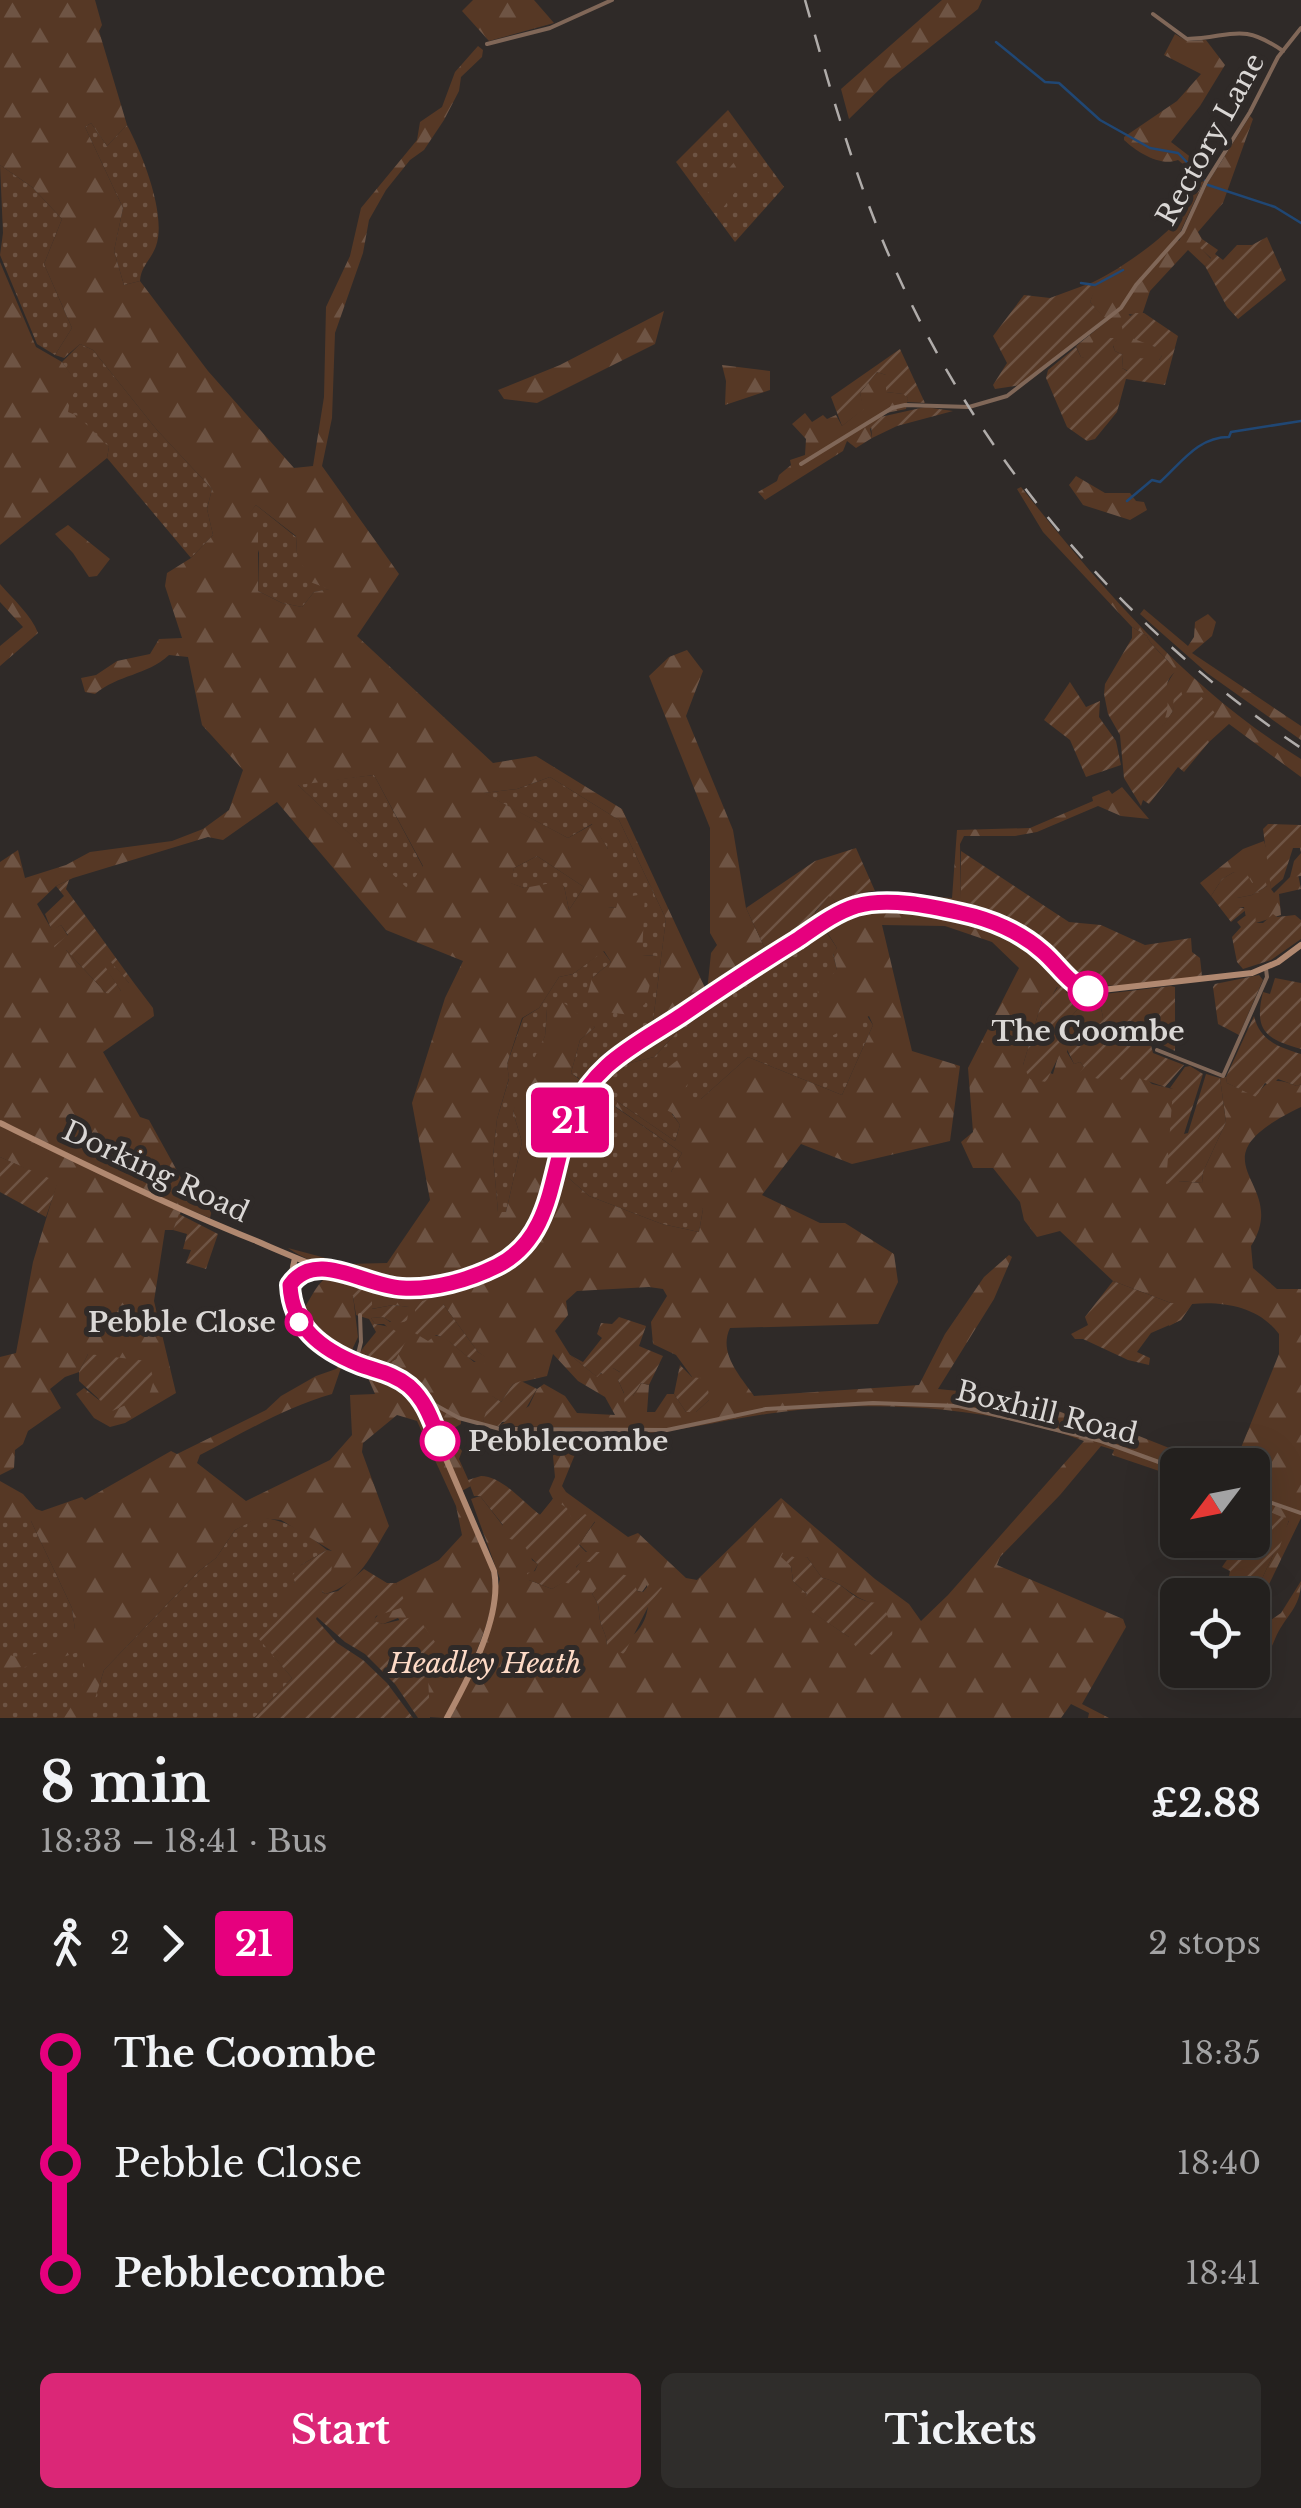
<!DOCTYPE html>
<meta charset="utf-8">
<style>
:root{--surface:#23201e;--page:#2f2d2b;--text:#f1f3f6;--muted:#a3a3a4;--line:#403e3c;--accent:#db2777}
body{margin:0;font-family:"Libre Baskerville",serif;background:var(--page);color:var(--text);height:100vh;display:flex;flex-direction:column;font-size:38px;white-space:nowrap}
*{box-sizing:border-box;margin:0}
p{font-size:32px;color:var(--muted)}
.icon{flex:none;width:55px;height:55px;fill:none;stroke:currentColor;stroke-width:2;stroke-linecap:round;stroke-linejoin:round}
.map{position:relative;height:1718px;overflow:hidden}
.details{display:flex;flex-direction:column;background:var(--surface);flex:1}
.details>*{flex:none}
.badge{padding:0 20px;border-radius:8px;font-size:35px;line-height:65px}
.needle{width:65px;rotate:238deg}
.fabs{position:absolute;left:1160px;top:1448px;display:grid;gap:20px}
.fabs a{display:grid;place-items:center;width:110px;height:110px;border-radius:15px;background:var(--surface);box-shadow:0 10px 40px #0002,0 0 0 2px var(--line);font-size:50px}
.map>.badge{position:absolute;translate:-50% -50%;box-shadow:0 0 0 5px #fff}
.legs{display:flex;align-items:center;gap:15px;height:110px;padding:0 40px;font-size:32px}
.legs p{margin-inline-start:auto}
.overview{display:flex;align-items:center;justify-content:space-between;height:170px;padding:0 40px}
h1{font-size:55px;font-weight:700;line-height:75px}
.action{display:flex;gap:20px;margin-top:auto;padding:20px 40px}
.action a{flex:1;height:115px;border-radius:15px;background:var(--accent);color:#fff;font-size:40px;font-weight:700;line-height:115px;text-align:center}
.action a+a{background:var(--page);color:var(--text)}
ul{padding:0 40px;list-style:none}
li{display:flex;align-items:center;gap:35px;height:110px;font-size:38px}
li i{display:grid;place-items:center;width:15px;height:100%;margin:0 12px;background:currentColor}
li i::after{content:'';width:25px;height:25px;margin:-12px;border:8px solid;border-radius:50%;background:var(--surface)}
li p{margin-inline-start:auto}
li:first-child i{background:linear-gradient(#0000 50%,currentColor 0)}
li:last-child i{background:linear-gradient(currentColor 50%,#0000 0)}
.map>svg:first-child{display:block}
.grass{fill:url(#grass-dots)}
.forest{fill:url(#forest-firs);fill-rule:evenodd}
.garden{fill:url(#garden-furrows)}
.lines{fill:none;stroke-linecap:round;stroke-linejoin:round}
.stream{stroke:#204774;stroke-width:2.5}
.street{stroke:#806758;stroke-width:4}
.secondary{stroke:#b08870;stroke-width:6}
.rail{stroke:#b0acaa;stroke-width:2.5;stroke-dasharray:18 18;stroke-linecap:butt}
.line-1-casing{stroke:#fff;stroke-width:22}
.line-1{stroke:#e6007e;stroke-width:15}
.stop-1-dot{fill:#fff;stroke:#e6007e;stroke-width:5}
.labels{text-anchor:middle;stroke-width:10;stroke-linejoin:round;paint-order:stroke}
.street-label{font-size:28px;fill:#dad7d5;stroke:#2f2a28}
.stop-label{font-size:28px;font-weight:bold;fill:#dad7d5;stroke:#2f2a28}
.park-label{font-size:28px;font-style:italic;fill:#fedbc7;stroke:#2f2a28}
</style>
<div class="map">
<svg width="1301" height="1718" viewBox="0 0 1301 1718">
<defs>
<pattern id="grass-dots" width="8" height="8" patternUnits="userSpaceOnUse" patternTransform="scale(2.5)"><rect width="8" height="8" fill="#563825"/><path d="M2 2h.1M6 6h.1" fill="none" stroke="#6e5444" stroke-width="1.8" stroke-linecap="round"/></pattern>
<pattern id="forest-firs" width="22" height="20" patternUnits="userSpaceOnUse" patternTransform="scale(2.5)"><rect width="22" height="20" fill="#563825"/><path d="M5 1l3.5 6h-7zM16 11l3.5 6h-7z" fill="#6e5444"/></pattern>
<pattern id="garden-furrows" width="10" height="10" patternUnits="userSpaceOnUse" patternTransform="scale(2.5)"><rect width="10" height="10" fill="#563825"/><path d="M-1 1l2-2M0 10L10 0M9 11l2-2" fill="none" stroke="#6e5444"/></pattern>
</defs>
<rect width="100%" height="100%" fill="#2f2a28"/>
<g class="grass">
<polygon points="728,110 784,187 735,242 676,162"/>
<path d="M91 123 107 146 127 125C142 153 167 215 156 246 151 260 141 266 140 281L124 285 114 251 123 208 85 127Z"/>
<polygon points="0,165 32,187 62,219 44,264 72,328 55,355 37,344 0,255 3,233"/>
<polygon points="80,344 93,350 157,430 212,489 207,509 213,535 191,558 107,458 109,447 67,412 69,400 78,385 62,362"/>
<polygon points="256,505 296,537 297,553 331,589 314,592 302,607 282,603 258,591 259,553 247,515"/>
<polygon points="374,775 423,867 407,889 297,784"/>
<polygon points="550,777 619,820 666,919 653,1021 605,1053 580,1079 571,1073 580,1040 595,1027 547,1009 545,1036 513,1112 522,1142 506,1212 498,1212 493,1156 497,1119 509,1079 507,1064 523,1018 539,1008 559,977 573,974 603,951 611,962 592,978 656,956 642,955 616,908 608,907 608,849 592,824 568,838 483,793 517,789"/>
<polygon points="537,856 584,887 569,910 564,886 524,888 510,883 514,868"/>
<polygon points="825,930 837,948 833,954 837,970 873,1025 842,1095 748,1057 701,1099 672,1114 680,1125 675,1141 599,1089 622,1065 654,1057 681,1028 712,1009 710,1003"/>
<path d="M598 1095 682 1153 671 1172 703 1209 699 1232 662 1224 589 1196 564 1174 568 1145C580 1137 584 1127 596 1117Z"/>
<path d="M258 1517C287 1520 305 1532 327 1550L301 1565 282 1617 260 1639 292 1678 254 1718H0V1521H31L72 1608 78 1651 100 1683 104 1670 199 1571 216 1558 235 1530Z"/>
</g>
<g class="forest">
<path d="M0 0H95L102 25 99 31 127 125 107 146 91 123 85 127 123 208 114 251 124 285 140 281 208 371 294 468 313 466 324 397 326 307 350 256 361 208 417 140 420 122 442 107 455 72 478 46 483 50 482 57 461 77 459 91 444 120 424 150 410 160 386 190 369 220 363 253 335 333 332 418 322 466 399 574 357 636 493 763 536 756 622 809 707 992 711 953 717 945 710 933V828L649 676 669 657 687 650 703 671 686 716 733 830 746 908 768 955 709 996 712 1009 681 1028 654 1057 622 1065 599 1089 675 1141 680 1125 672 1113 661 1107 666 1093 657 1076 693 1048 702 1059 684 1090 688 1098 701 1099 748 1057 842 1095 873 1025 869 1016 828 1038 817 1024 818 988 837 970 833 953 837 948 815 913 829 895 836 902 864 892 952 898 957 830 1030 828 1093 801 1092 797 1109 790 1112 794 1122 787 1149 819 1121 816 1098 806 1037 832 1015 836H964L960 844 961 900 1004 921 1070 973 1065 979 1075 988 1065 993 1057 987 1053 994 1042 1001 1023 1065 1053 1074 1069 1019 1084 1002H1093L1096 994H1104L1100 1004 1103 1017 1097 1028 1099 1035 1069 1042 1067 1052 1074 1064 1080 1062 1084 1067 1115 1074 1127 1083 1137 1070 1152 1084 1173 1089 1178 1181 1202 1183 1203 1172 1226 1122 1220 1078 1226 1077 1227 1083 1256 1096C1268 1078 1277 1078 1297 1086L1301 1084V1107C1184 1163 1293 1180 1251 1246L1253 1268 1277 1289H1301V1518L1258 1607 1262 1614 1253 1641V1598L1289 1521 1253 1505 1252 1465H1234L1279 1354V1334C1259 1307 1224 1301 1192 1304L1181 1320 1169 1326 1171 1303 1113 1281 1060 1231 1037 1237 1024 1220 1020 1202 993 1168H973L961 1142 973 1132 968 1068 1019 968 992 942 945 926 882 925 912 1051 960 1066 950 1141 852 1164 801 1144 762 1195 820 1223H845L894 1254 898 1282 878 1324 730 1328C718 1353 740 1376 754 1396L919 1385 945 1334 984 1277 1009 1255 1012 1257 994 1299 938 1389 1021 1397 1066 1414 1086 1415 1212 1465H1178L1177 1477 1112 1455 1114 1450 1101 1446 1060 1495 1000 1557 997 1565 1123 1619 1126 1627 1082 1704 1109 1718H1088L1089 1713 1071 1704 1061 1718H448L473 1673 500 1579 471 1499 480 1496 514 1540 522 1541 530 1551 532 1560 538 1564 529 1580 552 1589 577 1573 576 1568 582 1560 597 1562 579 1544 595 1522 585 1515 578 1520 533 1523 531 1508 540 1515 553 1499 549 1491 555 1477 551 1436 583 1435 562 1486 566 1492 628 1537 638 1533 686 1578 697 1580 781 1498 875 1579 909 1604 921 1621 948 1595 1084 1441C990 1406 873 1399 774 1413 718 1420 674 1435 616 1434L615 1428 499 1426 529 1406 537 1389 544 1384 565 1396 577 1413 615 1415 605 1397 578 1381 553 1354 547 1376 513 1384 501 1402 492 1396 482 1425 461 1418V1424L447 1432 462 1451 459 1459 471 1486 460 1492C472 1521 492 1556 493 1588 494 1621 461 1688 444 1718L429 1717 427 1661 398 1618 383 1624 373 1621 398 1590 396 1583 439 1560 462 1535 456 1506 417 1421 397 1415 363 1443 362 1452 389 1526C372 1554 359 1585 325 1594L322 1591 332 1551 281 1520 258 1518 235 1530 216 1558 199 1571 104 1670 89 1718H64C77 1698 95 1675 78 1652L36 1666 0 1669V1649C26 1670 50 1644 75 1630L72 1608 31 1521H0V1481L23 1494 36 1509 42 1511 82 1497 85 1500 171 1451 177 1454 266 1410 281 1396 316 1376 336 1369 343 1362 332 1394C286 1407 243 1433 200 1455L197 1463 246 1501 330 1460 352 1435 350 1395 375 1394 368 1378 357 1367V1357L363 1348 371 1359 385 1365 396 1359 403 1342 384 1324H375L371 1318 383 1317 390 1322 409 1307 393 1305 371 1309V1301L353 1296 358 1337 351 1352 343 1353 311 1330 300 1313C311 1301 313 1287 328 1276L397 1291 426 1290 425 1284C391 1289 316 1268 288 1248L348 1264 387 1263 430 1200 412 1103 445 998 463 961 386 930 277 802 223 840 208 837 73 878 56 886 37 904 52 930 61 925 68 936 66 950 106 993 121 991 98 957 104 953 129 983H134L153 1008 154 1016 103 1052 140 1117 149 1120 191 1196 212 1210 210 1218 183 1207 173 1230H165L154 1301 176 1393 125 1423 110 1427 94 1418 76 1394 84 1388 99 1400 88 1354 79 1372 65 1377 50 1389 61 1408 28 1431 23 1444 15 1450 14 1468 0 1475V1357L16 1353 33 1262 57 1183 0 1157V862L18 850 25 878 66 865 90 852 172 841 203 829 229 810 243 770 202 725 188 657 169 655C146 676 119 674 95 694L85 692 81 678 96 675 117 661 150 654 159 639 182 638 165 586 167 573 191 558 213 535 207 509 212 489 157 430 93 350 80 344 64 358 55 355 72 328 44 264 62 219 32 187 0 165ZM256 505 296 536 297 553 310 582 329 589 314 592 302 607 282 603 258 591V533L248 515ZM374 775 423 866 407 888 298 785ZM550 777 619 820 666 919 653 1021 605 1053 579 1079 571 1073 580 1040 595 1027C581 1019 572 1007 559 1000L547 1009 545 1036 521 1085 513 1112 522 1142 506 1212H498L493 1156 497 1119 509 1078 507 1064 522 1018 539 1008 559 977 573 974 604 951 611 962 592 978 587 996 597 1011 631 1015 645 1004 657 956 642 955 645 894 619 898 616 908 608 907V849L593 824 568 838 484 793 517 789ZM537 856 584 887 569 910 564 886 557 882 524 888 511 883 514 868ZM599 1095 682 1153 671 1172 670 1186 703 1209 699 1232 662 1224 589 1196 564 1174 568 1145C580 1137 584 1127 596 1117ZM649 1287 663 1289 667 1296 651 1322 653 1344 676 1355 709 1400 696 1412H686L674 1394H667L655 1412H647L649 1385 641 1383 633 1396V1414L618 1380 621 1373 613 1368 596 1376 570 1355 555 1331 568 1315 566 1301 577 1291ZM443 1304 478 1352 485 1357 474 1362 444 1337 414 1332 420 1322ZM807 1557 822 1578C844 1582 850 1597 872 1603L849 1637 802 1605 807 1594 793 1581 791 1566ZM604 1581 642 1592 647 1585C653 1618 639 1640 607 1647 607 1636 604 1633 601 1624 597 1610 602 1608 592 1594Z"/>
<polygon points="473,0 534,0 554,23 489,41 462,11"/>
<polygon points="942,0 982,0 978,9 889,80 849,119 841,89"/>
<path d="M1175 34 1187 41 1206 40 1225 65 1200 106 1171 142 1197 162 1196 167 1205 179 1177 239 1179 241 1209 181 1250 116 1253 119 1223 203 1198 232 1202 239 1199 246 1211 259 1205 266 1188 250 1150 291 1142 315 1124 314 1134 336 1155 347 1162 356 1159 360 1128 371 1122 368 1123 355 1115 351 1113 345 1117 339 1088 359 1081 357 1076 346 1107 321 1090 302 1095 288 1088 284C1109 277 1159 242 1174 224 1186 211 1186 187 1190 170L1178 160C1160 167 1137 152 1124 140V137L1177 101 1201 74 1164 55Z"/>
<polygon points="754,158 764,168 746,178 719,213 705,196 737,159"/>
<polygon points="0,262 36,347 62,362 79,385 70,400 68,412 78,416 109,447 107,458 0,545"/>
<polygon points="664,311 655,344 537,403 504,399 498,390 560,365"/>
<polygon points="722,365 770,371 770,390 725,405 726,381"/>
<polygon points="877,372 886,375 886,392 904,394 908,398 906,409 886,413 870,429 872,438 856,448 847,441 843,451 765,500 758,492 777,481 779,475 791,465 790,460 805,455 806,439 792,424 805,413 812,422 823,415 827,419 836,415 842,426 863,409 860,393"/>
<polygon points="1076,476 1105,493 1130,493 1136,501 1144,502 1147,510 1130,520 1083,505 1069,485"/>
<path d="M1021 487C1101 588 1190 691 1301 759V777L1229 724 1209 742 1175 699 1173 711 1162 728 1163 690 1175 671C1168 657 1150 646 1147 636L1132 627 1043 532 1017 489Z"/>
<polygon points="68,525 110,559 97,576 89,577 73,553 55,534"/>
<path d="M0 584C13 599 31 615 38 633L0 666V646L23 627 0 602Z"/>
<polygon points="1144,609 1188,646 1194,637 1195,622 1208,614 1216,622 1212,636 1192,653 1301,726 1301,740 1207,673 1140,614"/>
<polygon points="1264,841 1269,858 1271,889 1274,893 1290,877 1298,874 1301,889 1279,894 1281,915 1256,923 1246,918 1244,907 1237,908 1237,898 1252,895 1267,886 1252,883 1234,872 1222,879 1211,896 1200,883 1243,849"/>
<path d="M1301 1581C1301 1609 1285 1615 1275 1639 1268 1654 1264 1669 1256 1684L1223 1670H1252L1253 1648 1271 1620 1281 1613Z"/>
</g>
<g class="garden">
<polygon points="1267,237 1286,280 1238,319 1227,307 1205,266 1211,258 1198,246 1202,239 1218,250 1215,254 1223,260 1237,245 1252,245"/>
<polygon points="1088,284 1096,288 1090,302 1105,318 1022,385 995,389 993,385 1007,363 993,336 1024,295 1050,298"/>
<polygon points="1124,308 1130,316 1135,313 1144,313 1178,336 1165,385 1126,379 1117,412 1095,439 1087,441 1067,427 1046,378 1048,370 1076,347 1081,357 1088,358 1093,353 1089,347 1097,338 1118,338 1113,346 1115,351 1123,355 1122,368 1127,371 1129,357 1159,360 1162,356 1155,352 1155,347 1124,335 1121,323 1124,320 1121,311"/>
<polygon points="900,349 925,403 907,402 908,398 903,394 886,392 886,375 877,372 860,393 864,409 842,426 831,397"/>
<polygon points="925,407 953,411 897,426 872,438 871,424 876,418"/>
<path d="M1132 627 1147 636C1150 646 1168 658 1176 671 1160 685 1170 693 1167 711 1166 717 1163 722 1162 727L1173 711 1174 690 1180 689 1183 696 1199 694 1215 713 1206 737 1209 742 1184 772 1178 767 1149 804 1143 800 1141 806 1124 778 1120 735 1108 714 1104 694 1105 684 1132 638Z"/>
<polygon points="1070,682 1086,707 1100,701 1099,717 1116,741 1121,765 1086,777 1070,740 1044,720"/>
<polygon points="1268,824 1301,825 1301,876 1290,877 1294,861 1301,853 1300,848 1293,848 1283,879 1271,889 1263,829"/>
<polygon points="856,848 875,891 864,892 836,902 829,896 815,912 820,921 768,955 746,908 815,861"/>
<path d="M961 851 1069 922 1101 925 1145 945 1191 938 1192 952 1200 958 1202 976C1163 981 1118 993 1081 980L1004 921 961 901Z"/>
<polygon points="1234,872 1247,874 1252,883 1264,878 1267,886 1252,895 1237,898 1237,907 1247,909 1231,922 1211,896 1222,879"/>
<polygon points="69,880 66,889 134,983 129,983 104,954 99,957 121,991 117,995 106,993 66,950 56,951 54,946 68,935 61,925 52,931 45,914 64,896 56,886"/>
<polygon points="1273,914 1277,917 1295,915 1301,920 1301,939 1271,960 1243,969 1237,962 1232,937 1241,927 1237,922 1245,916 1255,915 1256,923 1263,923"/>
<polygon points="1259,975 1263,980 1239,1035 1218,1024 1213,987 1215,984"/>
<path d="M1275 978 1301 983V1049C1264 1039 1254 1029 1263 992L1270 994Z"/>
<polygon points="1061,983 1066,993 1075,988 1096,994 1093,1002 1084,1002 1069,1019 1061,1052 1046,1082 1030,1079 1023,1065 1042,1001 1046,994 1053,994"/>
<polygon points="1171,986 1175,987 1175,1051 1155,1041 1151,1045 1153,1053 1184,1065 1165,1087 1136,1077 1127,1084 1115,1075 1103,1080 1079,1074 1084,1067 1080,1062 1074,1064 1066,1047 1084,1032 1093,1038 1098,1035 1095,1024 1103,1017 1100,1004 1104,994"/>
<path d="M1254 1016C1260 1041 1279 1047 1301 1054V1084L1297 1086 1278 1079 1271 1086 1265 1083 1256 1097 1227 1083 1226 1077Z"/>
<polygon points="1190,1066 1203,1074 1184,1134 1188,1133 1206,1074 1220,1078 1226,1122 1203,1172 1202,1183 1179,1181 1166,1184 1173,1089 1170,1088 1185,1067"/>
<polygon points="0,1157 58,1182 46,1217 0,1192"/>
<polygon points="179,1214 218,1234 206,1269 186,1263 191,1250 183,1249 187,1234 173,1230"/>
<polygon points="1113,1281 1171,1303 1192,1304 1181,1320 1151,1333 1137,1352 1150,1358 1149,1365 1128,1360 1083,1339 1075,1339 1071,1334 1088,1325 1085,1317"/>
<path d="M349 1286 372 1291V1309L393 1305 409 1307 407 1321C397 1324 391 1323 383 1317L371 1318 375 1324 390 1327 407 1339 396 1359 385 1366 371 1360 363 1348 376 1332 369 1319 356 1315 353 1296 345 1289Z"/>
<path d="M429 1299 443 1304 478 1352 486 1357 484 1364C465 1361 454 1340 436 1335L428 1341 413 1332 419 1322 415 1317V1310L422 1301Z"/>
<polygon points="619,1317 646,1326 639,1346 663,1356 649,1385 641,1383 633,1396 633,1414 625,1415 624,1393 618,1380 620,1372 613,1368 610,1378 601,1373 597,1377 570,1355 583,1362 602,1338 597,1334 601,1323 612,1324"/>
<polygon points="88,1354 148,1361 154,1380 149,1395 112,1411 79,1381 79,1372"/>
<polygon points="680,1365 692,1377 707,1379 709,1400 696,1412 686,1412 674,1394"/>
<polygon points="521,1381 537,1389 519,1421 502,1422 499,1426 482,1425 491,1395 501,1402 513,1384"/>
<path d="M481 1476C502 1476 523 1502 540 1515L553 1499 567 1508 572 1519 578 1520 585 1514 595 1521 579 1545 586 1552H600L597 1563 582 1561 576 1567 584 1576 582 1583 576 1586 564 1582 552 1589 529 1580 527 1573 535 1571 538 1564C519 1550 538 1548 504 1537L500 1532 503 1525 480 1496H474L468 1480Z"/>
<polygon points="1253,1505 1289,1520 1278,1552 1273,1555 1253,1598 1252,1595 1212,1595 1221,1576 1229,1576 1230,1571 1222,1567 1233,1551 1216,1543 1218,1540 1252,1540"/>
<polygon points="327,1550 333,1551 331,1575 322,1592 325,1594 338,1591 364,1569 387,1583 396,1583 407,1606 376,1616 374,1621 383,1624 417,1616 435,1642 427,1654 430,1718 418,1718 395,1684 365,1654 345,1642 317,1617 316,1619 337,1643 363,1660 387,1683 413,1718 254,1718 292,1678 259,1639 281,1617 274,1611 295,1582 292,1576 301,1565"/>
<path d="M783 1553 799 1559 807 1557 822 1578C849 1583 849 1603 882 1603 892 1628 903 1639 872 1655L856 1647 849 1637 801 1605 807 1594 793 1581 791 1566 781 1557Z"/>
<path d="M611 1570 633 1578 637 1591 643 1592 652 1581 662 1588 650 1603 624 1654 607 1647C607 1636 604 1633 601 1624 597 1609 602 1608 592 1594Z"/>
</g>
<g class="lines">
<g class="stream">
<polyline points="996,42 1045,82 1059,83 1100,120 1150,148 1178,153 1204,180"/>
<polyline points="1208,185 1275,207 1301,223"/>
<polyline points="1081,283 1095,285 1123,270"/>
<path d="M1127 501 1152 480 1160 482C1182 462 1198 437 1229 437L1231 432 1301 421"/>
</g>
<g class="street">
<path d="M1153 14 1187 39C1231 38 1240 21 1283 51"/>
<polyline points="487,44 550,28 612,0"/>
<polyline points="801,464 892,408 905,405 969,407 1007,396 1121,308 1136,285 1183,232 1206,182 1250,112 1278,57 1301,28"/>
<polyline points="1157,1050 1223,1076 1267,977 1266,969"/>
<polyline points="357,1358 361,1342 360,1315"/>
<polyline points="419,1396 459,1418 500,1429 667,1430 766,1409 873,1403 959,1406 1101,1441 1178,1469"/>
<polyline points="1252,1496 1301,1513"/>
</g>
<g class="secondary">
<path d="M0 1123C84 1164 167 1205 254 1240 299 1259 348 1282 397 1288 440 1293 506 1273 533 1236 553 1209 554 1167 564 1136 570 1120 576 1102 586 1088 616 1049 684 1014 726 986 770 955 830 905 884 904 937 902 999 916 1041 950 1058 965 1069 986 1093 991L1252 973 1278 962 1301 945"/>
<path d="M295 1258C269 1365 367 1345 419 1396L494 1571C503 1616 468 1679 447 1718"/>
<polyline points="292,1282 302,1272 320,1267"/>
</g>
<path class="rail" d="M805 0C830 88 854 176 891 260 978 459 1121 627 1301 748"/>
</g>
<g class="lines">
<g class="line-1-casing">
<path id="line-1" d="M440 1441C432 1421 426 1401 409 1386 393 1373 376 1371 358 1364 321 1349 292 1327 290 1285 316 1248 366 1287 402 1288 434 1290 469 1280 497 1266 558 1235 549 1162 575 1108 583 1092 594 1078 607 1066 629 1046 658 1031 682 1015 720 989 758 964 797 940 815 928 834 913 856 906 888 897 930 906 961 913 990 919 1021 932 1043 952 1059 966 1068 983 1088 991"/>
</g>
<use href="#line-1" class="line-1"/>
</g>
<g class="stop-1-dot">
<circle cx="1088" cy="991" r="18"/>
<circle cx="299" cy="1322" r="12"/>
<circle cx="440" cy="1441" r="18"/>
</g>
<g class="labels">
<g class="street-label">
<text transform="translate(1210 139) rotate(-61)" y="10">Rectory Lane</text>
<text transform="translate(156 1171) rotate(25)" y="10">Dorking Road</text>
<text transform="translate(1047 1412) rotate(14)" y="10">Boxhill Road</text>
</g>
<g class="stop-label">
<text x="1088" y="1041">The Coombe</text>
<text x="276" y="1332" text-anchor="end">Pebble Close</text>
<text x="468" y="1451" text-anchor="start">Pebblecombe</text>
</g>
<g class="park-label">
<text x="485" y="1673">Headley Heath</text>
</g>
</g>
</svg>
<div class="fabs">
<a><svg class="needle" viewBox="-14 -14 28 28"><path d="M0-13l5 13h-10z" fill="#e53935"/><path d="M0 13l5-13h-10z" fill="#a3a3a4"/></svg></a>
<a><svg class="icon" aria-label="locate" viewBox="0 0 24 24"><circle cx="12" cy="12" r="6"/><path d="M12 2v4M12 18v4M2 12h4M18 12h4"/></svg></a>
</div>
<b class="badge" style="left:570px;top:1120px;background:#e6007e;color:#fff">21</b>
</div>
<section class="details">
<div class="overview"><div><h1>8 min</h1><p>18:33 – 18:41 · Bus</p></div><b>£2.88</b></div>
<div class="legs"><svg class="icon" aria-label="walk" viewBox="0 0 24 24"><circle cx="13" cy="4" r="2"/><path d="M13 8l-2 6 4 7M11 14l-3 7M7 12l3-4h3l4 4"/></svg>2<svg class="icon" aria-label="forward" viewBox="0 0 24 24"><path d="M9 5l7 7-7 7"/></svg><b class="badge" style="background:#e6007e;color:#fff">21</b><p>2 stops</p></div>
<ul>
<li><i style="color:#e6007e"></i><b>The Coombe</b><p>18:35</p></li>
<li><i style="color:#e6007e"></i><span>Pebble Close</span><p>18:40</p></li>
<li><i style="color:#e6007e"></i><b>Pebblecombe</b><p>18:41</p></li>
</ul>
<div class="action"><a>Start</a><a>Tickets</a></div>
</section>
